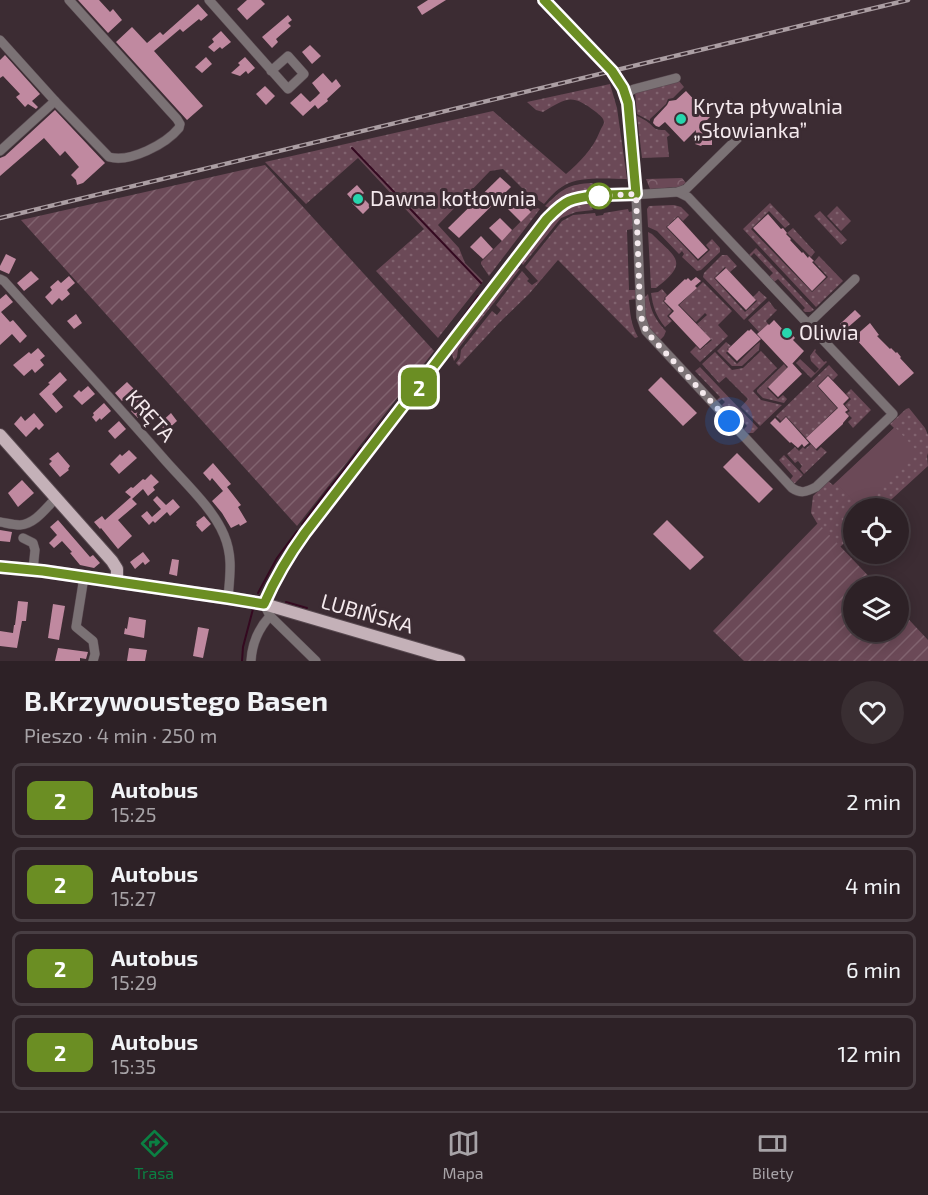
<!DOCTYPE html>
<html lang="pl">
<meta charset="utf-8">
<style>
:root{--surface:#2d2126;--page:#392e32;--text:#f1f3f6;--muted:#a7a3a7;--line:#483e43;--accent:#0b8043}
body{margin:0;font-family:"Exo 2",sans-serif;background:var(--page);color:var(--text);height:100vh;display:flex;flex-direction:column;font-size:22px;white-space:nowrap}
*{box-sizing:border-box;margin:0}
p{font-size:20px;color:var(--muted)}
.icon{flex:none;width:33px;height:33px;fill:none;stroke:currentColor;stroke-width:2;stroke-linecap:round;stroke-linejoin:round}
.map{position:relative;height:661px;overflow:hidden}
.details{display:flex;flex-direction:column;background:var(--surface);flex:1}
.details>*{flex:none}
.badge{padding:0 12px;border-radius:9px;font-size:21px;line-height:39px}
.controls{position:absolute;left:843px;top:498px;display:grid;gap:12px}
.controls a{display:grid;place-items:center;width:66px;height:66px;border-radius:50%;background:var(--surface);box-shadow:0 3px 15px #0003,0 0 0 2px var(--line);font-size:30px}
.you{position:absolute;width:30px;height:30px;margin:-15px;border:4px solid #fff;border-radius:50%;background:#1a73e8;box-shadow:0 0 0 9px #1a73e833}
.map>.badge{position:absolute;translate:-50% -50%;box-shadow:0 0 0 3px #fff}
.round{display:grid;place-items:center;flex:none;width:63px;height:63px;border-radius:32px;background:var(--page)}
.headline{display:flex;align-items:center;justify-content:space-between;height:102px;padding:0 24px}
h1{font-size:28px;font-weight:700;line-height:45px}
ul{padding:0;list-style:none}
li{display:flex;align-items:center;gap:18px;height:75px;margin:0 12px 9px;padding:0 12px;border:3px solid var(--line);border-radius:9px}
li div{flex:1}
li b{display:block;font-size:22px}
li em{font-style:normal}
li .badge{min-width:66px;font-weight:700;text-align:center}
.tab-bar{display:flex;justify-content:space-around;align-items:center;height:84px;border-top:2px solid var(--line);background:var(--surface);font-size:16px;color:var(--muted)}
.tab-bar a{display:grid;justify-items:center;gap:3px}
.tab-bar .selected{color:var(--accent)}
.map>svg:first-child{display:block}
.grass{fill:url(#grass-dots)}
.forest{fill:url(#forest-crowns)}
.garden{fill:url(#garden-furrows)}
.pitch{fill:#6b4957}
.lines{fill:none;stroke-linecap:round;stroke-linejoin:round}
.stream{stroke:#340920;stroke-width:2}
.building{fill:#c089a0}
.minor-casing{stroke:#594a51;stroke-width:10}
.major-casing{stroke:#594a51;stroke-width:14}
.minor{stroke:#7b7275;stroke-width:9}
.major{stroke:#c4b1b8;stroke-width:12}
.rail-casing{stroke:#ab9ea3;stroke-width:4.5}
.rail{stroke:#3c2c33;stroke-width:2;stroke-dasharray:7;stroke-linecap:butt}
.line-casing{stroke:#fff;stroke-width:14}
.line{stroke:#6b8e23;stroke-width:9}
.walk{stroke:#f4e9ed;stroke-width:6;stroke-dasharray:0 10.8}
.poi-dot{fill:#27d5ad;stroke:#3c2c33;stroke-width:2}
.stop-dot{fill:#fff;stroke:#6b8e23;stroke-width:3}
.labels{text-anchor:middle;stroke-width:6;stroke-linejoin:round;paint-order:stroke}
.poi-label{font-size:21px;fill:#f4e9ed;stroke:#3c2c33;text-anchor:start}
.street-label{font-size:21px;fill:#f4e9ed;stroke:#3c2c33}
</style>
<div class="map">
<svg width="928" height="661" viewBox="0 0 928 661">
<defs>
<pattern id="grass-dots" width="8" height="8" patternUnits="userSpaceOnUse" patternTransform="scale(1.5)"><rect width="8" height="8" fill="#6b4957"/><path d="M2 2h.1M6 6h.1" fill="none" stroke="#81636f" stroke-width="1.8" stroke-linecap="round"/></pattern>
<pattern id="forest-crowns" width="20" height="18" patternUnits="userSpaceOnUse" patternTransform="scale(1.5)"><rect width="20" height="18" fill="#6b4957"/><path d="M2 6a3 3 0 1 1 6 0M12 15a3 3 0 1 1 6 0" fill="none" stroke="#81636f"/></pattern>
<pattern id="garden-furrows" width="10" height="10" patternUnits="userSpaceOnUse" patternTransform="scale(1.5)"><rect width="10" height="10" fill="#6b4957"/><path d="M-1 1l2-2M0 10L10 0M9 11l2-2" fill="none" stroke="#81636f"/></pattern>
</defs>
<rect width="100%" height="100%" fill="#3c2c33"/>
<g class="grass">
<polygon points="679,81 684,87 673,98 668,99 666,104 650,119 650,121 637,114 635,92"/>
<path d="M610 84 617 108 627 179C609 179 580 176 565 185 556 190 550 197 544 204L524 190 503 169 490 171 438 225 459 248 465 263 483 281 438 338 376 271 424 229 358 158 306 204 265 162 493 111 566 174C580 162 593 149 600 131 601 128 603 126 604 123 604 117 599 115 596 112 571 93 567 98 543 112L536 110 527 102Z"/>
<path d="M637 116C641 118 646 120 649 123 656 129 654 130 665 130L670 135 667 137 669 157 642 158Z"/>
<path d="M593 183 590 189 585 193 567 197 552 208H549L545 206C562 189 568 184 593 183Z"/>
<path d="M579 202C585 202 591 203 593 210L576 212 561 218 523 265 521 262 523 257 560 211Z"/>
<polygon points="770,203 790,224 785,228 769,211 751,229 812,292 828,277 814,262 819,256 843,281 816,307 743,229"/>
<polygon points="674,205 681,207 689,215 683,221 678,216 666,227 698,261 710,250 706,245 712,239 720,248 720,252 701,270 697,271 682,257 684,254 682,251 679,254 657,231 648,227 647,209 649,206"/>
<polygon points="837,206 851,221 841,231 827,216"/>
<polygon points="535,207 540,209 489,276 481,264 481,262"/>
<path d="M628 209 629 212 633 211V229L627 230 629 290H635L636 299 629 300C630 313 631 325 638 337L635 338 558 260 529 294 499 323 459 366 456 363 460 358 461 350 492 311 497 315 501 310 496 305 522 271 529 279 527 281 532 285 538 281 525 267 562 221 573 215 595 213 596 216 603 215 604 213Z"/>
<polygon points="820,211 847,240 841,245 814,216"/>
<polygon points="793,228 815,252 811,257 787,233"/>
<path d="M648 232 652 234C676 258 690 262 656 288H651Z"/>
<polygon points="756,248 814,310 810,312 805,312 803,310 805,308 778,279 774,282 769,277 773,273 754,253 750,257 749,255"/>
<polygon points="722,255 727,255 737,266 730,272 725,267 714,278 745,312 757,301 753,297 759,291 767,298 744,320 703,277 704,273"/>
<polygon points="516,268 520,269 458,349 457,357 454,361 451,351"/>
<polygon points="703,282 732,311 718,325 728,336 700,362 690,352 696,346 700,350 712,340 697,324 707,315 705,313 696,322 679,305"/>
<path d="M662 289 667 295 664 298 665 299 663 301 672 311 667 316 672 321 665 327C656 316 653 307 651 293L658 292Z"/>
<path d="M648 294C651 311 654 318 666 331L664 336 659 341C646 328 644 315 644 298Z"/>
<polygon points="769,301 775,309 777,310 766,321 768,324 759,332 748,320"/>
<polygon points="726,342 731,346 727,349 728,350 726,353 737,364 756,345 760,342 759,350 742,366 732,366 717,351"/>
<polygon points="815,349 816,350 815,352 824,362 826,361 827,362 811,378 796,363 800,359 815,373 819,369 811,361 810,356"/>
<polygon points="761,351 777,368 753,391 761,400 782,405 760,426 741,407 748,399 726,377 719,383 702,364 715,352 732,370 743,368"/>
<polygon points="784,364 787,368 779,376 780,377 778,377 767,388 778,399 783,395 787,399 784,403 763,398 757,392 757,390"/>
<polygon points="829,365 838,375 833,380 828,375 817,386 837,408 806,438 786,416 781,421 776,416"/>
<polygon points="700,367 758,428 753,433 746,433 743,430 747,426 728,406 724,410 720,407 725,402 722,399 717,403 716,401 720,397 695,371"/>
<polygon points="851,389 871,410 853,428 848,422 852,418 847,413 850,411 845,405 851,399 846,394"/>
<polygon points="909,408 925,428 928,435 928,453 927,456 928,466 882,508 854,508 853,535 840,547 817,523 811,513 813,496 828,481 833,485 894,428 890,424 906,409"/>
<polygon points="811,444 817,451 821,447 827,452 804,474 800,469 802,466 798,461 795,463 787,454 795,447 799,451 803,447 805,449"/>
<polygon points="784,455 803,475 794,484 790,480 793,476 779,460"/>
</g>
<polygon class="forest" points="682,178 686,183 679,187 650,189 646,179"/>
<g class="garden">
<polygon points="265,165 434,351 297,526 21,220"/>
<polygon points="818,523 878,586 854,586 854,632 898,632 899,609 928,640 928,661 744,661 713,631"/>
</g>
<polygon class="pitch" points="895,427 917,451 859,506 836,483"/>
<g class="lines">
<g class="stream">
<polyline points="352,148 481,283"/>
<polyline points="456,327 478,296"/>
<polyline points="397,403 426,366"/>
<polyline points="366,442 395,406"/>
<polyline points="332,485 361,448"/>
<polyline points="302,524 330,487"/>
<polyline points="258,593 277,558 297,531"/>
<polyline points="286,602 307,608"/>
<polyline points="242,661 243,647 253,609"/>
</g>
</g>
<g class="building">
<polygon points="78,0 99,0 110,12 113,9 122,20 108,33"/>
<polygon points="247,0 261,0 265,4 247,20 237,9"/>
<polygon points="428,0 446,0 422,15 417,7"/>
<polygon points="198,4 208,15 201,21 199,19 183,32 180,29 154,51 203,106 187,120 116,42 132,27 147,43 160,32 163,35"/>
<polygon points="288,15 292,20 288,23 291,26 276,39 278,42 272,48 262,37"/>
<polygon points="221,31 231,42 222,49 220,47 214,52 208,47 214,42 212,39"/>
<polygon points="310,45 321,56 312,64 302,52"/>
<polygon points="5,55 40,94 32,101 38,107 36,109 28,104 25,107 16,97 20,94 3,76 0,78 0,60"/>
<polygon points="206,57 212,64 202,73 195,67"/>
<polygon points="245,57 255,68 248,74 246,71 240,76 231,73 240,65 238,63"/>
<polygon points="323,73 332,83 336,79 341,86 327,99 328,101 318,109 315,105 303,116 290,103 301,93 310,102 316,97 320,93 312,83"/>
<polygon points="265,86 275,96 266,105 256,94"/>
<polygon points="686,91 710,117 699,128 713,128 714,133 712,134 712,145 702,145 701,146 695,144 696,130 684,142 665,122 659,127 656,126 653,123 654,119 667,105 669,101 676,100"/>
<polygon points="55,110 105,163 83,183 77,185 76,180 71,175 79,167 65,151 60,156 44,138 0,176 0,158 5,156"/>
<polygon points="500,177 511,187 459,238 448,228"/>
<polygon points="357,185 364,193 361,196 371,206 363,214 352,203 354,202 347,194"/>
<polygon points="519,199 531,212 521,222 508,209"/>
<polygon points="768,214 781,229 783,228 787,233 786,234 791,239 790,240 802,253 803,252 808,258 809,256 814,261 812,262 826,277 812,291 753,228"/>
<polygon points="678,217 708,250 698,259 667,227"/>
<polygon points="500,218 512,230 502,241 489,228"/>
<polygon points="481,236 493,249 483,259 470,247"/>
<polygon points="6,254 16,259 9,274 0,270 0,266"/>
<polygon points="726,268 756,300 746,310 715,278"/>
<polygon points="31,271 39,279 24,291 17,283"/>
<polygon points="69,276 75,283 67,290 70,294 62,301 59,298 52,305 45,297 52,290 50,287 58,280 61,283"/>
<polygon points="696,277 701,281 695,286 697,288 678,305 711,339 700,349 669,316 674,311 664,301 666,299 665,298 685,279 686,280 688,278 691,281"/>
<polygon points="6,294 13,302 1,312 10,322 13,320 27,336 20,343 12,334 0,345 0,299"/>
<polygon points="855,310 861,316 846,329 840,324"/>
<polygon points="76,314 82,323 74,329 67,321"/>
<polygon points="774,320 785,332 787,329 795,338 793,340 804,351 791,365 792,363 802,374 778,397 768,387 788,367 757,334 768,324 769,325"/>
<polygon points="870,323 879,335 877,336 890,349 891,348 896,353 897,352 901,357 900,358 914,373 899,386 854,337"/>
<polygon points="751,329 761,339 737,361 727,351 729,350 728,349 748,330 749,331"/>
<polygon points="38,348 45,356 40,360 44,365 35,373 32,369 24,376 13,365 29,352 31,354"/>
<polygon points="60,372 67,380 52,394 63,407 56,413 39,394 50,384 48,383"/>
<polygon points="828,376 849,398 843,404 848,410 845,412 849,416 843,423 843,424 816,449 806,438 838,408 818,386"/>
<polygon points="661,377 697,413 683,426 648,390"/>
<polygon points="127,382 137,392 135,394 148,409 138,418 131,411 137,406 128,396 122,401 115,393"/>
<polygon points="88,386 95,394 82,405 73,396 79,390 81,392"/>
<polygon points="104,403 111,411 101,420 100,418 96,422 92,417 94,415 93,413"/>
<polygon points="34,413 44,425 39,430 36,427 26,437 14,424 21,416 25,421"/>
<polygon points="171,413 177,421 166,431 159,424"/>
<polygon points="786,417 809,443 804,447 802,444 798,448 791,442 790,443 770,423 775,418 780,423"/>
<polygon points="119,421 126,429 115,439 108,431"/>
<polygon points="129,450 137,458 119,474 110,464 120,454 122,456"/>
<polygon points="58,452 70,466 68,469 69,470 60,477 49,464 52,461 49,459"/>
<polygon points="737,453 773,489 759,503 723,467"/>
<polygon points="213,463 231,484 227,487 241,505 238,507 247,522 240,526 239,524 231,528 222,513 212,501 223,491 212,478 210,481 203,473"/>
<polygon points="151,474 159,482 153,487 155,490 148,496 143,489 132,499 137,504 118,520 132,536 118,549 101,528 100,529 94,522 102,516 105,520 131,497 125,492 131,487 133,488 143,479 145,480"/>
<polygon points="22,480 34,493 18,507 8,493"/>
<polygon points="157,496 166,505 173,499 180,507 170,516 167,512 155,523 153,521 149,525 141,516 147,511 152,517 161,509 153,500"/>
<polygon points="204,516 211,524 202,532 196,525 197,524 196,522"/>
<polygon points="58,520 90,557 93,555 100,563 94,568 80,565 70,553 72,552 62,541 54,548 49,543 57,535 50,527"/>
<polygon points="667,520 704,557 690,570 653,534"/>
<polygon points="0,530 12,532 10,542 0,541"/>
<polygon points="143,552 150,561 145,565 143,562 135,569 130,562"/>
<polygon points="172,559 179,560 177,576 169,574"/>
<polygon points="18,601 28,602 26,621 22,621 17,648 0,646 0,631 13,633 14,625 15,625"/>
<polygon points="53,604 65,606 59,640 48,638"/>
<polygon points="129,617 146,620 144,638 124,634 125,628 127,629"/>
<polygon points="198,627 209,629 203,658 193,656"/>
<polygon points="58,648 88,652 86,659 80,658 80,661 55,661"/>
<polygon points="129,648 147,650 145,661 127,661"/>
</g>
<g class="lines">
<g class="minor-casing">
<g id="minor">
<polyline points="209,0 288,89 304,74 288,56 271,71"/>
<path d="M544 0 612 71 623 89 628 103 636 194 641 317 646 331 792 488C801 494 806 492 816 487L893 414 688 197 678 192"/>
<path d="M0 40 55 101 109 157C130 163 166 144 179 128L180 124 177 119 69 0"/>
<polyline points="625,94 634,89 676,78"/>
<polyline points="0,151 55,101"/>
<path d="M0 279 4 281 23 302C70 354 118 406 164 459 183 481 213 508 224 535 233 556 230 575 228 598"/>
<polyline points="808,324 855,279"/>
<path d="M0 522C6 523 14 525 20 525 35 524 46 508 56 498"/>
<polyline points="23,538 33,543 35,550 33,570"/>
<polyline points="84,577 76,627 93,641 95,654 93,661"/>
<polyline points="270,616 316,661"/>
<path d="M251 661C252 643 258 629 270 616L264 604 271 589 294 549 551 215 568 202 582 198 678 192 686 189 739 137"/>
</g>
</g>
<g class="major-casing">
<g id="major">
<polyline points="0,435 112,561 117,569 117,582"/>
<polyline points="0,567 43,571 228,598 264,604 459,661"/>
</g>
</g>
<use href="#minor" class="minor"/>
<use href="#major" class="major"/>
<g class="rail-casing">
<polyline id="rail" points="0,218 908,0"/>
</g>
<use href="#rail" class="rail"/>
</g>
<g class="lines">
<g class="line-casing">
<path id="line" d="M0 567 43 571 228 598 264 604C275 579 289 555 305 533L546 220C553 213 560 205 569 201 585 194 617 195 636 194L628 103 623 88 612 71 544 0"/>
</g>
<use href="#line" class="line"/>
<polyline class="walk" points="599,196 636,194 640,310 643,325 650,336 729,421"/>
</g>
<g class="poi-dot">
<circle cx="681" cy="119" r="6"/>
<circle cx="358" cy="199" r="6"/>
<circle cx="787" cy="333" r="6"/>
</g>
<circle class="stop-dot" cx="599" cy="196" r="12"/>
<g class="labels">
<g class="poi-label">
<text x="693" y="114">Kryta pływalnia<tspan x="693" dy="24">„Słowianka”</tspan></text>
<text x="370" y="206">Dawna kotłownia</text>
<text x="799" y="340">Oliwia</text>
</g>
<g class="street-label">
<text transform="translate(150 416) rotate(48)" y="7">KRĘTA</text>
<text transform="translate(367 614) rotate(16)" y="7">LUBIŃSKA</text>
</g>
</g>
</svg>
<div class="controls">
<a><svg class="icon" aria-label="locate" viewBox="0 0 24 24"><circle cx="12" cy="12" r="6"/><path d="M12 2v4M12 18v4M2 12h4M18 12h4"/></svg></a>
<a><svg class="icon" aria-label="layers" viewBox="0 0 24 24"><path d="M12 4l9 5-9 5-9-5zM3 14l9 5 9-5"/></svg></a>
</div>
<div class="you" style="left:729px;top:421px"></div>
<b class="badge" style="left:419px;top:387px;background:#6b8e23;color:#fff">2</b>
</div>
<section class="details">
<div class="headline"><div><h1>B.Krzywoustego Basen</h1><p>Pieszo · 4 min · 250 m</p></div><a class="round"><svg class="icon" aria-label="heart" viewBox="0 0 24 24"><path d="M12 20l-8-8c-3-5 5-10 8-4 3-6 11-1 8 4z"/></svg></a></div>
<ul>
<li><span class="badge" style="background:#6b8e23;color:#fff">2</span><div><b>Autobus</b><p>15:25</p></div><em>2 min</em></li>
<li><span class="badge" style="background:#6b8e23;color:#fff">2</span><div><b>Autobus</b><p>15:27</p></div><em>4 min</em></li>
<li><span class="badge" style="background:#6b8e23;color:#fff">2</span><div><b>Autobus</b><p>15:29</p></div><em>6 min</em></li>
<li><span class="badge" style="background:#6b8e23;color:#fff">2</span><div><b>Autobus</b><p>15:35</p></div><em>12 min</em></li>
</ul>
</section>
<nav class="tab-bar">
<a class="selected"><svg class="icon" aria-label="directions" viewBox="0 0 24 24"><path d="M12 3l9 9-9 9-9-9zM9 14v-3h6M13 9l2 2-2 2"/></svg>Trasa</a>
<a><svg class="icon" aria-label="map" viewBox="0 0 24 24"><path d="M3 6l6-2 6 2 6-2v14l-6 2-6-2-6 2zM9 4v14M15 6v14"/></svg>Mapa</a>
<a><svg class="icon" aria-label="tickets" viewBox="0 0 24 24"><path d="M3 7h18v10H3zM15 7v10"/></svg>Bilety</a>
</nav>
